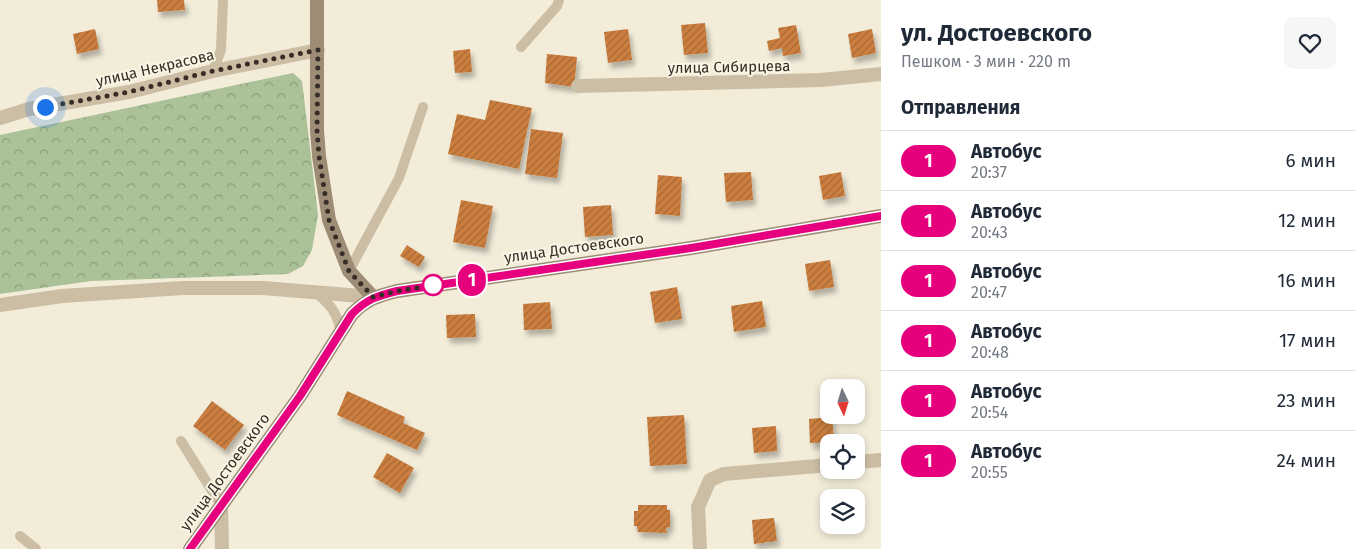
<!DOCTYPE html>
<html lang="ru">
<meta charset="utf-8">
<style>
:root{--surface:#fff;--page:#f6f6f7;--text:#1f2937;--muted:#747a83;--line:#e0e1e3}
body{margin:0;font-family:"Fira Sans",sans-serif;background:var(--page);color:var(--text);height:100vh;display:flex;flex-direction:column;font-size:19px;white-space:nowrap}
*{box-sizing:border-box;margin:0}
p{font-size:16px;color:var(--muted)}
.icon{flex:none;width:28px;height:28px;fill:none;stroke:currentColor;stroke-width:2;stroke-linecap:round;stroke-linejoin:round}
.map{position:relative;flex:1;overflow:hidden}
.drawer{display:flex;flex-direction:column;background:var(--surface);width:475px}
.drawer>*{flex:none}
.badge{padding:0 10px;border-radius:16px;font-size:18px;line-height:32px}
.needle{width:32px;rotate:176deg}
.controls{position:absolute;left:820px;top:379px;display:grid;gap:10px}
.controls a{display:grid;place-items:center;width:45px;height:45px;border-radius:10px;background:var(--surface);box-shadow:0 2px 8px #0003;font-size:25px}
.you{position:absolute;width:25px;height:25px;margin:-12px;border:4px solid #fff;border-radius:50%;background:#1a73e8;box-shadow:0 0 0 8px #1a73e833}
.map>.badge{position:absolute;translate:-50% -50%;box-shadow:0 0 0 2px #fff}
h2{padding:0 20px;font-size:19px;line-height:45px}
.round{display:grid;place-items:center;flex:none;width:52px;height:52px;border-radius:10px;background:var(--page)}
.overview{display:flex;align-items:center;justify-content:space-between;height:85px;padding:0 20px}
h1{font-size:24px;font-weight:700;line-height:38px}
ul{padding:0;list-style:none}
li{display:flex;align-items:center;gap:15px;height:60px;padding:0 20px;border-top:1px solid var(--line)}
li div{flex:1}
li b{display:block;font-size:19px}
li em{font-style:normal}
li .badge{min-width:55px;font-weight:700;text-align:center}
main{display:flex;flex:1;min-height:0}
.map>svg:first-child{display:block}
.forest{fill:url(#forest-crowns)}
.building{fill:url(#building-hatch);filter:url(#shadow)}
.lines{fill:none;stroke-linecap:round;stroke-linejoin:round}
.service{stroke:#cbbea4;stroke-width:10}
.minor{stroke:#cbbea4;stroke-width:14}
.secondary{stroke:#9e8d76;stroke-width:14}
.line-casing{stroke:#fff;stroke-width:11}
.line{stroke:#e6007e;stroke-width:8}
.walk{stroke:#362e26;stroke-width:5;stroke-dasharray:0 9}
.stop-dot{fill:#fff;stroke:#e6007e;stroke-width:2.5}
.labels{text-anchor:middle;stroke-width:4;stroke-linejoin:round;paint-order:stroke}
.street-label{font-size:15px;fill:#362e26;stroke:#faf5e5}
</style>
<main>
<div class="map">
<svg width="881" height="549" viewBox="0 0 881 549">
<defs>
<pattern id="forest-crowns" width="20" height="18" patternUnits="userSpaceOnUse" patternTransform="scale(1.25)"><rect width="20" height="18" fill="#abc298"/><path d="M2 6a3 3 0 1 1 6 0M12 15a3 3 0 1 1 6 0" fill="none" stroke="#8c9e7c"/></pattern>
<pattern id="building-hatch" width="6" height="6" patternUnits="userSpaceOnUse" patternTransform="scale(1.25)"><rect width="6" height="6" fill="#cb7e3e"/><path d="M-1 1l2-2M0 6l6-6M5 7l2-2" fill="none" stroke="#a66834"/></pattern>
<filter id="shadow"><feDropShadow dx="3" dy="5.5" stdDeviation="2.5" flood-color="#0004"/></filter>
</defs>
<rect width="100%" height="100%" fill="#f2ecd9"/>
<polygon class="forest" points="293,73 302,81 318,215 312,250 303,266 288,274 91,281 0,294 0,135"/>
<g class="building">
<polygon points="157,0 184,0 185,10 158,12"/>
<polygon points="705,23 708,53 684,55 681,25"/>
<polygon points="796,25 801,53 783,56 782,48 769,51 767,41 780,38 778,28"/>
<polygon points="95,29 99,49 77,54 73,34"/>
<polygon points="628,29 632,60 608,63 604,32"/>
<polygon points="872,29 876,53 852,58 848,34"/>
<polygon points="470,49 472,72 455,73 453,51"/>
<polygon points="547,54 577,57 574,87 545,83"/>
<polygon points="490,100 532,108 519,169 448,154 457,114 485,120"/>
<polygon points="531,129 563,133 557,178 525,174"/>
<polygon points="751,172 753,200 726,202 724,173"/>
<polygon points="841,172 845,196 823,200 819,176"/>
<polygon points="658,175 682,177 680,216 655,214"/>
<polygon points="461,200 493,206 485,248 453,242"/>
<polygon points="611,205 613,235 585,237 583,207"/>
<polygon points="407,245 425,257 419,267 400,256"/>
<polygon points="830,260 834,287 809,291 805,264"/>
<polygon points="677,287 682,319 655,323 650,292"/>
<polygon points="762,301 766,327 734,332 731,306"/>
<polygon points="550,302 552,329 524,330 523,304"/>
<polygon points="475,314 476,337 447,338 446,315"/>
<polygon points="347,391 405,417 403,423 425,433 417,450 337,415"/>
<polygon points="212,401 244,425 225,450 193,426"/>
<polygon points="684,415 687,464 650,466 647,417"/>
<polygon points="832,417 834,442 810,443 809,419"/>
<polygon points="776,426 777,451 754,453 752,428"/>
<polygon points="387,453 414,468 400,493 373,477"/>
<polygon points="638,505 667,505 667,510 670,510 670,527 666,528 667,533 638,532 637,526 634,526 634,511 638,511"/>
<polygon points="774,518 777,541 754,544 752,520"/>
</g>
<g class="lines">
<g class="service">
<polyline points="521,47 557,6 559,0"/>
<polyline points="213,71 221,50 223,0"/>
<polyline points="349,271 399,178 423,107"/>
<path d="M317 293C331 306 337 312 341 332"/>
<polyline points="181,441 221,505"/>
<polyline points="20,536 36,549"/>
</g>
<g class="minor">
<polyline points="578,86 821,80 881,74"/>
<polyline points="0,118 29,109 129,92 213,71 318,50"/>
<polyline points="0,305 62,296 183,288 263,288 373,297"/>
<polyline points="856,462 881,460"/>
<polyline points="221,505 222,549"/>
<polyline points="700,549 698,507 710,480 724,474 829,465"/>
</g>
<g class="secondary">
<polyline points="317,0 317,130 319,156 329,220 349,271 373,297"/>
<path d="M190 549 300 396 352 314C367 299 377 296 397 291L691 248 881 216"/>
</g>
</g>
<g class="lines">
<g class="line-casing">
<path id="line" d="M190 549 300 396 352 314C367 299 377 296 397 291L691 248 881 216"/>
</g>
<use href="#line" class="line"/>
<polyline class="walk" points="45,107 129,92 213,71 318,50 317,130 319,156 329,220 349,271 373,297 397,291 436,285 433,285"/>
</g>
<circle class="stop-dot" cx="433" cy="285" r="10"/>
<g class="labels">
<g class="street-label">
<text transform="translate(729 67) rotate(-1)" y="5">улица Сибирцева</text>
<text transform="translate(155 68) rotate(-13)" y="5">улица Некрасова</text>
<text transform="translate(574 248) rotate(-8)" y="5">улица Достоевского</text>
<text transform="translate(225 472) rotate(-54)" y="5">улица Достоевского</text>
</g>
</g>
</svg>
<div class="controls">
<a><svg class="needle" viewBox="-14 -14 28 28"><path d="M0-13l5 13h-10z" fill="#e53935"/><path d="M0 13l5-13h-10z" fill="#747a83"/></svg></a>
<a><svg class="icon" aria-label="locate" viewBox="0 0 24 24"><circle cx="12" cy="12" r="6"/><path d="M12 2v4M12 18v4M2 12h4M18 12h4"/></svg></a>
<a><svg class="icon" aria-label="layers" viewBox="0 0 24 24"><path d="M12 4l9 5-9 5-9-5zM3 14l9 5 9-5"/></svg></a>
</div>
<div class="you" style="left:45px;top:107px"></div>
<b class="badge" style="left:472px;top:280px;background:#e6007e;color:#fff">1</b>
</div>
<section class="drawer">
<div class="overview"><div><h1>ул. Достоевского</h1><p>Пешком · 3 мин · 220 m</p></div><a class="round"><svg class="icon" aria-label="heart" viewBox="0 0 24 24"><path d="M12 20l-8-8c-3-5 5-10 8-4 3-6 11-1 8 4z"/></svg></a></div>
<h2>Отправления</h2>
<ul>
<li><span class="badge" style="background:#e6007e;color:#fff">1</span><div><b>Автобус</b><p>20:37</p></div><em>6 мин</em></li>
<li><span class="badge" style="background:#e6007e;color:#fff">1</span><div><b>Автобус</b><p>20:43</p></div><em>12 мин</em></li>
<li><span class="badge" style="background:#e6007e;color:#fff">1</span><div><b>Автобус</b><p>20:47</p></div><em>16 мин</em></li>
<li><span class="badge" style="background:#e6007e;color:#fff">1</span><div><b>Автобус</b><p>20:48</p></div><em>17 мин</em></li>
<li><span class="badge" style="background:#e6007e;color:#fff">1</span><div><b>Автобус</b><p>20:54</p></div><em>23 мин</em></li>
<li><span class="badge" style="background:#e6007e;color:#fff">1</span><div><b>Автобус</b><p>20:55</p></div><em>24 мин</em></li>
</ul>
</section>
</main>
